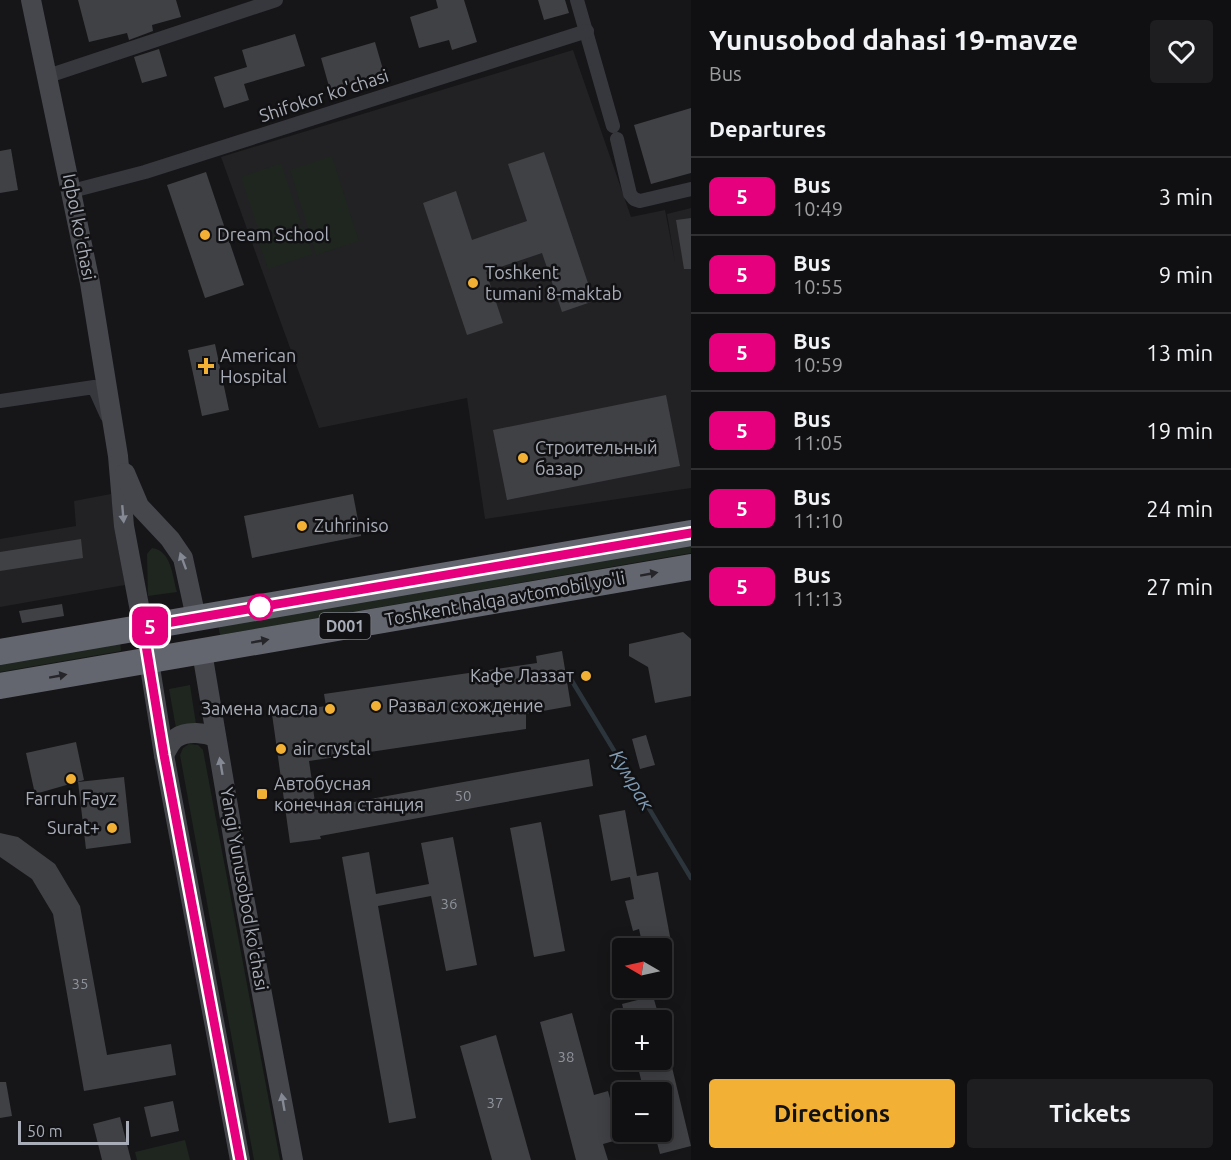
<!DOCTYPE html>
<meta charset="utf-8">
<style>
:root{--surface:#101012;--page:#1e1e20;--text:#f1f3f6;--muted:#9c9d9f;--line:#303032;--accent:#f2b134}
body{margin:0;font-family:Ubuntu,sans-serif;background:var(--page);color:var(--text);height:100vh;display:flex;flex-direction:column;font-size:22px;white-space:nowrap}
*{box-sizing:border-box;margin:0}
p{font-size:20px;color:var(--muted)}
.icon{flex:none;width:33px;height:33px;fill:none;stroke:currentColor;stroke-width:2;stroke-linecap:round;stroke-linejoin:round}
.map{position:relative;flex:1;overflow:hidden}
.side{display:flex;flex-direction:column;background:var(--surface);width:540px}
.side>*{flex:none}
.badge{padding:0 12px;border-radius:9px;font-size:21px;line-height:39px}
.needle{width:39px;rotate:279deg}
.controls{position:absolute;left:612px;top:938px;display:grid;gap:12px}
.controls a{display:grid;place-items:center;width:60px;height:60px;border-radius:6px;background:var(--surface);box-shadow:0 3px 15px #0003,0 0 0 2px var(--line);font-size:30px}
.scale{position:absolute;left:18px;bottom:15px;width:111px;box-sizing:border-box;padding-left:6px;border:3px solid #a8adb8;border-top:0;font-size:16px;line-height:21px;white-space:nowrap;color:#a8adb8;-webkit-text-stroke:4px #111113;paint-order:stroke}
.map>.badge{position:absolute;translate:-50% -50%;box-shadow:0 0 0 3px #fff}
h2{padding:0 18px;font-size:22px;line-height:54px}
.round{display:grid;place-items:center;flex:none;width:63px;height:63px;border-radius:6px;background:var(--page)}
.head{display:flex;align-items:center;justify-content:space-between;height:102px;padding:0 18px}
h1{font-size:28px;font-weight:700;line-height:45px}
.action{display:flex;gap:12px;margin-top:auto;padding:12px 18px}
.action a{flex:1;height:69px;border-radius:6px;background:var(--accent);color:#111;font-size:24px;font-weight:700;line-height:69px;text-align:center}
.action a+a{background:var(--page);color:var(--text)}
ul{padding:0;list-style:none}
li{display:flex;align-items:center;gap:18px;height:78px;padding:0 18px;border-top:2px solid var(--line)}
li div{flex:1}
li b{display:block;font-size:22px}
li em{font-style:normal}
li .badge{min-width:66px;font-weight:700;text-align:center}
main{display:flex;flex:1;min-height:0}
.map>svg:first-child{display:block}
.built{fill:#222225}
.green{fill:#1e261f}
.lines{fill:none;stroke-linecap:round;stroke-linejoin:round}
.stream{stroke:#2c353c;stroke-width:4.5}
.building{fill:#404145}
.street{stroke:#37383d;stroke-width:14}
.secondary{stroke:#45474d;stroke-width:20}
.highway{stroke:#63666e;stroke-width:26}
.oneway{fill:#858993}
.oneway2{fill:#26262a}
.line-casing{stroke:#fff;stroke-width:14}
.line{stroke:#e6007e;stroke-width:9}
.poi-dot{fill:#f2b134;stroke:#111113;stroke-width:2}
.stop-dot{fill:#fff;stroke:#e6007e;stroke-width:3}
.labels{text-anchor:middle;stroke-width:5;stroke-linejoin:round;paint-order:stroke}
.number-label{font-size:15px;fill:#8e929b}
.shield{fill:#111113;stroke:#7b7e86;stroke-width:1.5}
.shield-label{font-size:16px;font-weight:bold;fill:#a8adb8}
.street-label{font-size:18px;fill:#a8adb8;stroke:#111113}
.poi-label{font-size:18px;fill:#a8adb8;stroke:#111113;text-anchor:start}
.water-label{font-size:20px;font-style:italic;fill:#7f9bb3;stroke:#111113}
</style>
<main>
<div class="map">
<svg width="691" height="1160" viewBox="0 0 691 1160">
<rect width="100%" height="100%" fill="#161618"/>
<g class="built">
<polygon points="573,50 631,217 665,210 675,262 667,214 691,208 691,488 485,519 467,398 319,428 221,157"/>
<polygon points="111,494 125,585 0,607 0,539 76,526 74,501"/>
</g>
<g class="green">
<polygon points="332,156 359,241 316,255 290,170"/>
<polygon points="281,163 301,223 261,237 241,177"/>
<polygon points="303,226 313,254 268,269 258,241"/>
<polygon points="691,542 691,553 220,635 218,625"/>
<path d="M152 548C172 551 172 576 177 592L148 596 147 554Z"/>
<polygon points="120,641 121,651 0,672 0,662"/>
<polygon points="190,685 196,724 176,728 169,689"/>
<polygon points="189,744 198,745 203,750 280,1160 254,1160 180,755 183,748"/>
<polygon points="185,1140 190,1160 137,1160 135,1152"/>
</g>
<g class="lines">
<polyline class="stream" points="572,681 691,878"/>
</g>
<g class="building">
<polygon points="78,0 176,0 181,17 152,25 153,31 129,40 127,33 89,42"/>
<polygon points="436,0 464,0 477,42 452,50 449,40 419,48 410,17 438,8"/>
<polygon points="538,0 565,0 569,13 544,20"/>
<polygon points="295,34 305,66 244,84 249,100 224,108 214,77 247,67 242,50"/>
<polygon points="375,42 384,73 330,90 321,58"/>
<polygon points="159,49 167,76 142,83 134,57"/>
<polygon points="691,108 691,173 651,184 634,125"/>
<polygon points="11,149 18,190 0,193 0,151"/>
<polygon points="544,152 594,301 562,312 542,253 486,272 503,323 467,335 423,203 456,191 472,240 527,221 508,164"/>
<polygon points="206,172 244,285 205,298 167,185"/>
<polygon points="691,218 691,269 684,269 676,220"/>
<polygon points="215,344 229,410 202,416 188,350"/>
<polygon points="666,395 680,466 507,500 493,430"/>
<polygon points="353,494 361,536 252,558 244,516"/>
<polygon points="81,539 83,558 0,571 0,552"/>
<polygon points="62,604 64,616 22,623 19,611"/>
<polygon points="683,632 691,639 691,696 655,703 648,667 629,656 629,644"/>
<polygon points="562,651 571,706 526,714 526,729 309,761 316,809 589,759 593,786 320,836 321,839 290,843 272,714 326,706 324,694 537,663 536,656"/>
<polygon points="646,735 655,765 640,769 632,739"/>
<polygon points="76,742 84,780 35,794 26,753"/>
<polygon points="124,777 131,843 86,849 78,782"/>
<polygon points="625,810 637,876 658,872 671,942 643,947 639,929 633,931 625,901 634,899 630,877 611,881 599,815"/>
<polygon points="541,822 565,951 534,957 510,828"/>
<polygon points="0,833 18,837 55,864 80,906 107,1055 171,1044 176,1075 84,1091 53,914 32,879 0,857"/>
<polygon points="453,837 477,965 446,971 431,896 378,906 416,1118 389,1123 342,857 369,852 376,894 429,884 421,843"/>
<polygon points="653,996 660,1020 626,1020 622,1004"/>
<polygon points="572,1013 594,1095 608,1091 621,1139 603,1144 608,1160 576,1160 540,1022"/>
<polygon points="496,1035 531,1160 492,1160 460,1046"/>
<polygon points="636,1059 670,1059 691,1146 660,1154 654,1131 662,1131 662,1092 644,1092"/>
<polygon points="0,1082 6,1082 12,1116 0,1118"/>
<polygon points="173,1101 179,1131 151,1137 144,1107"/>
<polygon points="120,1117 131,1160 102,1160 93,1124"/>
</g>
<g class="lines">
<g class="street">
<polyline points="577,0 613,126"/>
<polyline points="48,76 276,0"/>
<polyline points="617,139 630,194 634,199 640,201 691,189"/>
<polyline points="72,191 145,172 587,31"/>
<polyline points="0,401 94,387 107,416"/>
</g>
<g class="secondary">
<polyline points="31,0 90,283 118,456 124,526 143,627"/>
<polyline points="125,473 139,506 170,539 183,558 196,618"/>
<polyline points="202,652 237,860 293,1160"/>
<polyline points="149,661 164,755 240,1160"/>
<path d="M164 755C167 750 171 741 176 738 187 730 205 733 216 737"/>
</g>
<g class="highway">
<polyline points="0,652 691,533"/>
<polyline points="0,686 691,567"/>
</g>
</g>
<defs><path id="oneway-solid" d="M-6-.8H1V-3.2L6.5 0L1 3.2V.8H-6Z" transform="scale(1.5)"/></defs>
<g class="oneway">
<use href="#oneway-solid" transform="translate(123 514) rotate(85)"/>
<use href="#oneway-solid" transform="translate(183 561) rotate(-110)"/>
<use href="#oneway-solid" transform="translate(221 766) rotate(-100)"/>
<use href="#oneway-solid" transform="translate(283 1102) rotate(-100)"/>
</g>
<g class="oneway2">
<use href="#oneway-solid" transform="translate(649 574) rotate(-10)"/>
<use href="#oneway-solid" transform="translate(260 641) rotate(-10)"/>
<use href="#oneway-solid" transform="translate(58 676) rotate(-10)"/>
</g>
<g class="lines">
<g class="line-casing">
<polyline id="line" points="240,1160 164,755 143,627 691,533"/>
</g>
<use href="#line" class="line"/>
</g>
<g class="poi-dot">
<circle cx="205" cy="235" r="6"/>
<circle cx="473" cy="283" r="6"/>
<path d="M203 357h6v6h6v6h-6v6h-6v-6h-6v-6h6z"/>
<circle cx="523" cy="458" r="6"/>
<circle cx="302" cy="526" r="6"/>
<circle cx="586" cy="676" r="6"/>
<circle cx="376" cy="706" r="6"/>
<circle cx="330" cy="709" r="6"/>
<circle cx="281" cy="749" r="6"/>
<circle cx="71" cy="779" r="6"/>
<rect x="256" y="788" width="12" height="12" rx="3"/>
<circle cx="112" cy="828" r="6"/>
</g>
<circle class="stop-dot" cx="260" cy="607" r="12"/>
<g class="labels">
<g class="number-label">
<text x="463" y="801">50</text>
<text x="449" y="909">36</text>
<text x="80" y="989">35</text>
<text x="566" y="1062">38</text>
<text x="495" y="1108">37</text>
</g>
<rect class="shield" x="319.5" y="613" width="51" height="26" rx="4.5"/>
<g class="shield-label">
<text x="345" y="632">D001</text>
</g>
<g class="street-label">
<text transform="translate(324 96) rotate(-18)" y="6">Shifokor ko'chasi</text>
<text transform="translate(79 227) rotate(79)" y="6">Iqbol ko'chasi</text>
<text transform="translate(505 599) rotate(-10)" y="6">Toshkent halqa avtomobil yo'li</text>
<text transform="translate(244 889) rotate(80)" y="6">Yangi Yunusobod ko'chasi</text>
</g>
<g class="poi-label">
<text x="217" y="241">Dream School</text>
<text x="485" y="279">Toshkent<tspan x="485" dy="21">tumani 8-maktab</tspan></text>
<text x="220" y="362">American<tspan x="220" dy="21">Hospital</tspan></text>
<text x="535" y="454">Строительный<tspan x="535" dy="21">базар</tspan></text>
<text x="314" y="532">Zuhriniso</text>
<text x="574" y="682" text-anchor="end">Кафе Лаззат</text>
<text x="388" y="712">Развал схождение</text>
<text x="318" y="715" text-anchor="end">Замена масла</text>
<text x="293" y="755">air crystal</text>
<text x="274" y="790">Автобусная<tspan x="274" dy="21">конечная станция</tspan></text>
<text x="71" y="805" text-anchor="middle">Farruh Fayz</text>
<text x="100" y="834" text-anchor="end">Surat+</text>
</g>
<g class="water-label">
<text transform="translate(632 780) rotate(59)" y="7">Кумрак</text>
</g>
</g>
</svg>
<div class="controls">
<a><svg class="needle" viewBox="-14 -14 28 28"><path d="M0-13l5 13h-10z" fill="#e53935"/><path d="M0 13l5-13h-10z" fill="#9c9d9f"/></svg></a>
<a>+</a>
<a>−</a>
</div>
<div class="scale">50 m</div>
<b class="badge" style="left:150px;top:626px;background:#e6007e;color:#fff">5</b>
</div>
<section class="side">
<div class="head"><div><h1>Yunusobod dahasi 19-mavze</h1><p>Bus</p></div><a class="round"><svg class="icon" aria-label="heart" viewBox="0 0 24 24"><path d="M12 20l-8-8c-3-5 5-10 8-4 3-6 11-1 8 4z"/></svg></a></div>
<h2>Departures</h2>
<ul>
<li><span class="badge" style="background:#e6007e;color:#fff">5</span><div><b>Bus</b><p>10:49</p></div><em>3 min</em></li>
<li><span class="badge" style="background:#e6007e;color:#fff">5</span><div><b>Bus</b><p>10:55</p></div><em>9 min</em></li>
<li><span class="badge" style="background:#e6007e;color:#fff">5</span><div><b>Bus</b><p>10:59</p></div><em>13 min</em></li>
<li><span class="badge" style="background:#e6007e;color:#fff">5</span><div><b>Bus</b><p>11:05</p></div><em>19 min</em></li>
<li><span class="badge" style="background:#e6007e;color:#fff">5</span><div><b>Bus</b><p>11:10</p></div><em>24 min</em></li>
<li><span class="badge" style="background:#e6007e;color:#fff">5</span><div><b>Bus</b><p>11:13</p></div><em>27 min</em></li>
</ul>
<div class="action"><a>Directions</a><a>Tickets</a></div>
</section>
</main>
